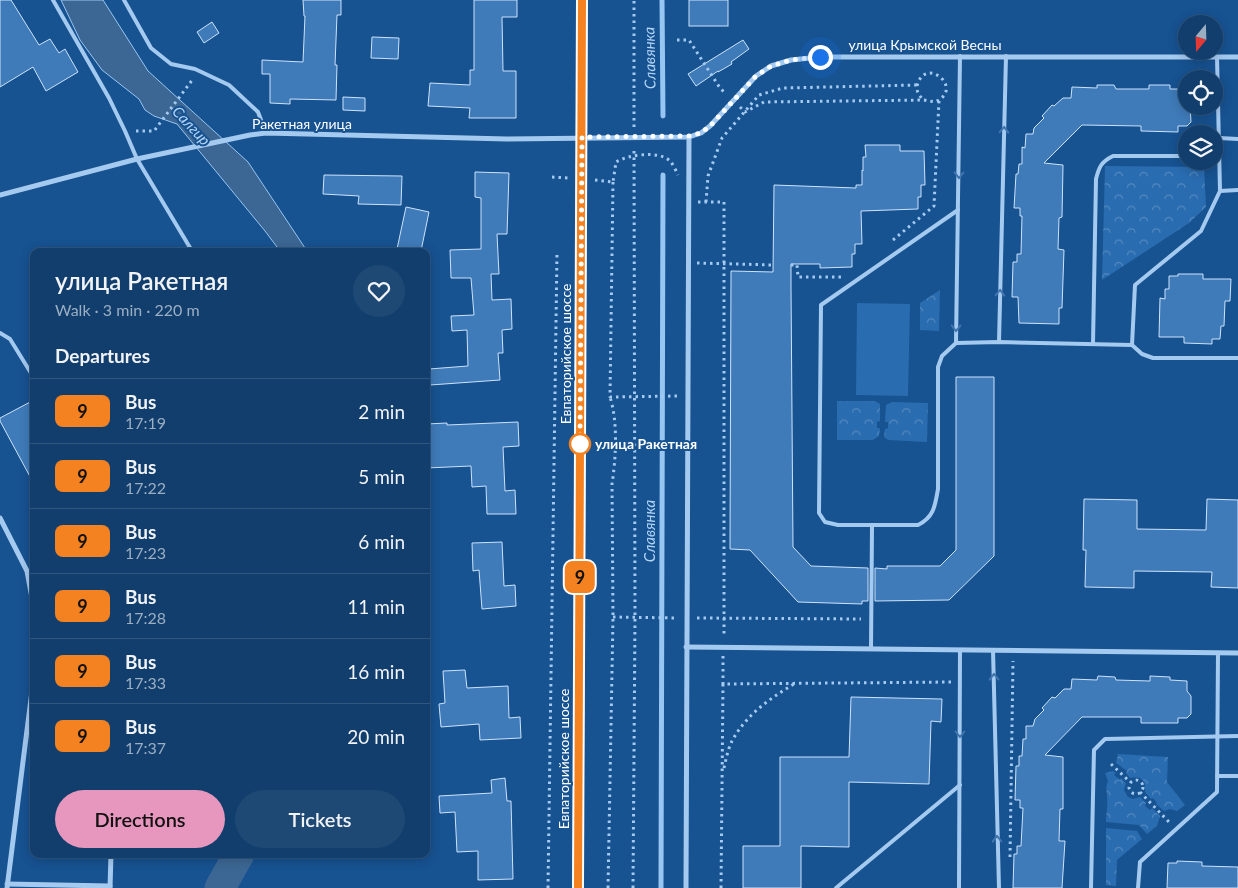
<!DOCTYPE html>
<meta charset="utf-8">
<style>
:root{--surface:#113e6d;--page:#1e4975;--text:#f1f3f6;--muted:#9caec2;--line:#305780;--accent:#e797bd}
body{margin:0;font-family:Lato,sans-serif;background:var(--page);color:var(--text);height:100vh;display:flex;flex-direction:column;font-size:19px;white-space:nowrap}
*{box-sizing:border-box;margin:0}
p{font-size:16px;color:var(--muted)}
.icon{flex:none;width:28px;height:28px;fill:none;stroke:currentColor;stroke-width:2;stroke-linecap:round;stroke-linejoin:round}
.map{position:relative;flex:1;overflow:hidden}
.sheet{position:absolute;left:30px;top:248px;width:400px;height:610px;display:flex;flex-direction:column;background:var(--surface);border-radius:10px;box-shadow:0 2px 12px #0003,0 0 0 1px var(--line)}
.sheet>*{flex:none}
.badge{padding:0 10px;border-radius:8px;font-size:18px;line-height:32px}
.needle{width:32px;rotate:199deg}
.fabs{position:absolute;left:1178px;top:15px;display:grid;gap:10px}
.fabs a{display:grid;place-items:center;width:45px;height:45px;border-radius:50%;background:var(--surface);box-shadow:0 2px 12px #0003,0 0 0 1px var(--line);font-size:25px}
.you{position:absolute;width:25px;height:25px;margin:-12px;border:4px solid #fff;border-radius:50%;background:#1a73e8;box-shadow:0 0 0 8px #1a73e833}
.map>.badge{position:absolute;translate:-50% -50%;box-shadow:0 0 0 2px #fff}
h2{padding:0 25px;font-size:19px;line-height:45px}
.round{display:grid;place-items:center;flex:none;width:52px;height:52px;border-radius:26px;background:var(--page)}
.head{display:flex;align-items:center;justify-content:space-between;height:85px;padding:0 25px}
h1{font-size:24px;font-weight:600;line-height:38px}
.action{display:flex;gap:10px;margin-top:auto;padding:10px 25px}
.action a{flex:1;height:58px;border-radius:30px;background:var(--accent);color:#111;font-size:20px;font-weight:600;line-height:58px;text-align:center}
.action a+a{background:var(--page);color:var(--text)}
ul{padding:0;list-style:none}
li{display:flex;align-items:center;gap:15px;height:65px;padding:0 25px;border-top:1px solid var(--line)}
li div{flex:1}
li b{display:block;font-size:19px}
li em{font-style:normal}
li .badge{min-width:55px;font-weight:700;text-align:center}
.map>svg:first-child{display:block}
.park{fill:url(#park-crowns)}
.pitch{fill:#296cb0}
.water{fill:#3c6794;stroke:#98c6f3}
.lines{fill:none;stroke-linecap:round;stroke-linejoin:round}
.stream{stroke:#98c6f3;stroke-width:5}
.river{stroke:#3c6794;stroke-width:31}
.building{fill:#3f7bb9;stroke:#cce3fb}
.path{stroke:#a5caf0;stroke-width:3;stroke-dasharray:2.5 4;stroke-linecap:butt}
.lane{stroke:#a5caf0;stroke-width:4}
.street{stroke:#a5caf0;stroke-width:5}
.primary{stroke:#eef5ff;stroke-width:12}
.oneway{stroke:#4276ae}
.line-casing{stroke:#fff;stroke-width:11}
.line{stroke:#f58220;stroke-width:8}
.walk{stroke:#fff;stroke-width:5;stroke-dasharray:0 9}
.stop-dot{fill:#fff;stroke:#f58220;stroke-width:2.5}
.labels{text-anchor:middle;stroke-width:4;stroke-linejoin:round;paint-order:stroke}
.street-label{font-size:14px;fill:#fff;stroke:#175291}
.stop-label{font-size:14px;font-weight:bold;fill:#fff;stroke:#175291;text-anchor:start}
.water-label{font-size:15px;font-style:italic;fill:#b1d4f7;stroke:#175291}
</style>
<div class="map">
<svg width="1238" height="888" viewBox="0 0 1238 888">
<defs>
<pattern id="park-crowns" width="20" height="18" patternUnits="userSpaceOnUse" patternTransform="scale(1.25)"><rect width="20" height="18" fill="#296cb0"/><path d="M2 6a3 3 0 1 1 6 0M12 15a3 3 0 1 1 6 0" fill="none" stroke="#5489c0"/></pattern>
</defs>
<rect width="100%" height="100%" fill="#175291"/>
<g class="park">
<polygon points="1105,166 1204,167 1206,207 1189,223 1102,280"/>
<polygon points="940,290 939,331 920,330 920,303"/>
<polygon points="837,401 875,401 880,404 880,421 877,422 877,428 880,428 879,436 873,440 837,440"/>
<polygon points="892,402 928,403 927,442 888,440 884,437 885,429 888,428 888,422 885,422 886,405"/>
<path d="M1118 754 1168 757 1167 782 1185 805 1177 811 1170 809 1164 811 1156 804 1157 803 1153 798 1151 799 1145 792C1146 781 1142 775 1130 778L1126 773 1127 771 1116 763Z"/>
<path d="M1113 771 1116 773 1114 775 1120 780 1121 778 1126 783 1124 790 1128 797 1133 799 1140 797 1146 803 1145 806 1150 810 1152 808 1160 816 1157 826 1147 834 1139 825 1106 822C1106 814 1108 806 1107 797 1107 790 1105 788 1108 781L1105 773Z"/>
<polygon points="1106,828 1137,831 1142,839 1117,860 1116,886 1106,885"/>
</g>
<polygon class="pitch" points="857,303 910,304 908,396 856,395"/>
<polygon class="water" points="61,0 103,0 148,71 248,162 307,251 280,251 265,231 177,124 154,116 145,110 139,99 102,70 80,40"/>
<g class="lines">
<g class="stream">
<polyline points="662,0 663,116"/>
<polyline points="661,888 663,175"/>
</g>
<polyline class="river" points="220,888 239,854"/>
</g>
<g class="building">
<polygon points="0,0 11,0 39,45 50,39 59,53 65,49 78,72 46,91 33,67 0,87"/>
<polygon points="303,0 341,0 341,15 337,15 335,65 337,65 336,100 290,99 290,104 270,103 270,74 262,74 262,60 303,62 305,16 304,16"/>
<polygon points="474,0 517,0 517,17 502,17 503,71 516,71 516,118 469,118 470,108 428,106 430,83 470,85 470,70 474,70"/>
<rect x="689" y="0" width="39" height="26"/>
<polygon points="212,22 219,33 204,43 197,32"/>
<polygon points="372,37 399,38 398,59 371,58"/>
<polygon points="743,40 749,49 731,62 732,64 718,72 718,71 696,86 688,74"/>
<polygon points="1097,85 1114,85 1116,89 1149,89 1149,85 1170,85 1170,89 1186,89 1186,106 1190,106 1191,122 1187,126 1178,126 1178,132 1141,131 1141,126 1082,125 1044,163 1063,165 1062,217 1059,218 1058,249 1064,250 1062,308 1059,308 1059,324 1019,323 1018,297 1012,297 1013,262 1017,262 1017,254 1021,254 1022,216 1020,216 1020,208 1014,208 1016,174 1018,174 1019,164 1022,164 1022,147 1025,148 1026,134 1033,134 1034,128 1044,118 1042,116 1052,105 1054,106 1063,98 1071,98 1072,87 1097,88"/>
<polygon points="343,97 365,98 365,111 343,110"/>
<polygon points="865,145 900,145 900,151 924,151 925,185 921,185 921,197 918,197 918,209 861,211 862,244 855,244 855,254 852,254 852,267 820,268 820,264 791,264 791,286 793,547 811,566 868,568 868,601 862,601 862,604 798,602 750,550 730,549 731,271 773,272 774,185 856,188 856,185 862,185 862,170 863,171 863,157 866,157"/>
<polygon points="475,172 509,173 507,234 497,234 499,274 491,274 492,300 511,299 512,329 502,330 503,353 498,353 500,380 430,385 429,369 468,366 467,330 452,331 451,316 474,315 471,278 451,278 450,250 481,249 481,198 475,197"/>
<polygon points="324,175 402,176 401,205 358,204 359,196 323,194"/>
<polygon points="406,207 429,212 421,251 408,251 397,249"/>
<polygon points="1178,274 1203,274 1203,279 1231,279 1230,301 1225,301 1224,326 1221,326 1220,339 1212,339 1212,344 1184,343 1184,337 1159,337 1160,298 1165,299 1165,289 1169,289 1169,276 1178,276"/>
<polygon points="956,377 994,377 994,556 949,600 875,601 875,568 887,569 887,566 940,566 956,550"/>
<polygon points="34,400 34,484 0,421 0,418"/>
<polygon points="518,422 519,446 503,447 505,491 515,490 516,514 487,514 486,486 472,487 471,466 426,468 426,424 447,423 447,425"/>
<polygon points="1084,499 1137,500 1137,529 1206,530 1207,499 1238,500 1238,588 1211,587 1212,572 1134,571 1134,588 1085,587 1086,550 1083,550"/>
<polygon points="502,542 504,586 515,585 516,606 482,609 479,570 473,571 472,543"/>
<polygon points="465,670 467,688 508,686 509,718 520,717 521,738 480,740 479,724 441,727 439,704 445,703 443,671"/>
<polygon points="1098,676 1115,677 1116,680 1150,681 1150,676 1170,677 1170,680 1187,681 1187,691 1191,696 1191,714 1187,718 1178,718 1178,723 1141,723 1141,717 1082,717 1045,755 1063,757 1063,809 1060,809 1059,841 1065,841 1062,888 1013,888 1014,854 1017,854 1017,846 1021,846 1023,808 1020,808 1020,800 1015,800 1016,766 1019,766 1019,756 1022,756 1023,739 1026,739 1026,726 1033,726 1035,719 1044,710 1042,708 1052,697 1055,698 1064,689 1071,689 1072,679 1097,680"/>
<polygon points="851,697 942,699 941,722 931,721 929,784 849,782 849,847 801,846 801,888 743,888 743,846 780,846 780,757 849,757"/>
<polygon points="505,778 507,801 511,801 513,879 478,880 478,851 457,852 455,812 440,813 439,796 492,793 491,780"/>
<polygon points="1177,861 1202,862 1202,866 1238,867 1238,888 1167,888 1168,863 1177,863"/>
</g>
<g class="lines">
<g class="path">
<polyline points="677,40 689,40 720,88 726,94"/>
<path d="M740 107 745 112 764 102 924 100 935 102C965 89 927 57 918 83 915 90 919 96 924 100"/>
<polyline points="634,127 634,0"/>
<polyline points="136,131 154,131 193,79"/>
<polyline points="552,177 569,178"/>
<path d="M595 180 613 182 616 162C627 155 659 150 670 161 673 164 676 171 678 175"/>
<polyline points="613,182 610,397 678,396"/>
<polyline points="698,202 724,202 724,637"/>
<polyline points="706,202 708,176 722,138 759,95 783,88 917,85"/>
<polyline points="893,240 934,206 939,100"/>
<polyline points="697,263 773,265"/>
<polyline points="791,265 797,265 798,277 842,277"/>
<polyline points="613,617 678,618"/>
<polyline points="697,618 861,619"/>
<polyline points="723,656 723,684 951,682"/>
<polyline points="1111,764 1130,782"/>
<path d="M724 768C726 759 728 749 732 741 746 715 769 699 794 684"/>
<circle cx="1136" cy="787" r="7"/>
<polyline points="1140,792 1169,822"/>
<polyline points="1010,857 1013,661"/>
<polyline points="548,888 557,252"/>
<path d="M608 888 613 617 612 484C616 458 618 422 610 397"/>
<polyline points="633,888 635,618 634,148"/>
<polyline points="721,888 723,684"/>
</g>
<g class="lane">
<polyline points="53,0 109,98 125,131 137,159 192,251"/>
<polyline points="124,0 151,48 171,64 195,69 229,85 258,112 266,133"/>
<polyline points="1219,138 1238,139"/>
<polyline points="1220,191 1238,190"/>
<path d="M958 210 821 305 819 513 825 522 838 525H918C934 517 935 506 938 489V367L942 356 956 343 999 342 1132 345 1135 285 1201 231 1220 191 1217 57"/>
<polyline points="0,333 10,339 34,378"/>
<polyline points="999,342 1006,56"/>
<polyline points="956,343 960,56"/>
<path d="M1093 344 1096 179C1099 167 1101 162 1113 156H1186"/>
<polyline points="1132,345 1142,354 1153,358 1238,358"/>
<polyline points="871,649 872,526"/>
<polyline points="993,650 999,888"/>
<polyline points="1217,776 1238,776"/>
<polyline points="836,888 960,785"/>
<polyline points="959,888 960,650"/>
<polyline points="1091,888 1094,750 1105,739 1238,736"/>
<polyline points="1138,888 1140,862 1217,792 1218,653"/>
</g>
<g class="street">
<polyline points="0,195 137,159 250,135 266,133 507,139 689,137 701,133 710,126 756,76 771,66 791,60 820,57 1238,57"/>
<polyline points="0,518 27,571 34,609"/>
<polyline points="686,647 1238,653"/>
<polyline points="7,884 110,886"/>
<polyline points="7,888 34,675"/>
<polyline points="110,888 111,854"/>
<polyline points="686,888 689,137"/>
</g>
<polyline class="primary" points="578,888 582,0"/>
</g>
<defs><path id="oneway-chevron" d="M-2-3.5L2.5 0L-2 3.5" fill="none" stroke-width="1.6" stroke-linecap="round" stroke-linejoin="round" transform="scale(1.25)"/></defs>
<g class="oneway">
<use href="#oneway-chevron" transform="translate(1004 130) rotate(-88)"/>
<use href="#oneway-chevron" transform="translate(959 175) rotate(91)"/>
<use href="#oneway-chevron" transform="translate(1000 293) rotate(-88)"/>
<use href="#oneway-chevron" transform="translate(956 328) rotate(91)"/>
<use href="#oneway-chevron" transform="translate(994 677) rotate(-91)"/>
<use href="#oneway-chevron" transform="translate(960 734) rotate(90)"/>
<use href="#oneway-chevron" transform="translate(997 839) rotate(-91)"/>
</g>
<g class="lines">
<g class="line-casing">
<polyline id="line" points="578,888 582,0"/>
</g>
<use href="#line" class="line"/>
<polyline class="walk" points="580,444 582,137 689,136 701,133 710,126 756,76 771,66 791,60 820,57"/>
</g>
<circle class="stop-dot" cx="580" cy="444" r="10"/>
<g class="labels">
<g class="street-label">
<text x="925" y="50">улица Крымской Весны</text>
<text x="302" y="129">Ракетная улица</text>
<text transform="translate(566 354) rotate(-90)" y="5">Евпаторийское шоссе</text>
<text transform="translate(564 759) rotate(-90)" y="5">Евпаторийское шоссе</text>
</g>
<g class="stop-label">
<text x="595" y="449">улица Ракетная</text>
</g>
<g class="water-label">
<text transform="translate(650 58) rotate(-91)" y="5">Славянка</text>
<text transform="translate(191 126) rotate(47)" y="5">Салгир</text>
<text transform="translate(650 531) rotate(-90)" y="5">Славянка</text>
</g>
</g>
</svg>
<div class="fabs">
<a><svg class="needle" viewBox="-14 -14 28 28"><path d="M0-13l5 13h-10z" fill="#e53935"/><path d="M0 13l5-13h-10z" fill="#9caec2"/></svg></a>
<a><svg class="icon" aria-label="locate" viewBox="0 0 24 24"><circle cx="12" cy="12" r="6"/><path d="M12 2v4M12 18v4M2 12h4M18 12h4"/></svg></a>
<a><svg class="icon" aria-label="layers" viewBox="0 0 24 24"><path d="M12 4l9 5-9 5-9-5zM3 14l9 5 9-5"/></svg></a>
</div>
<div class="you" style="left:820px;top:57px"></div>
<b class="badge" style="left:580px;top:577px;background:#f58220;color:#111">9</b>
<section class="sheet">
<div class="head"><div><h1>улица Ракетная</h1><p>Walk · 3 min · 220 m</p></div><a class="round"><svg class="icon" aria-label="heart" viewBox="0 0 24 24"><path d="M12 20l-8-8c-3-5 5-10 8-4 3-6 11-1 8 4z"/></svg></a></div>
<h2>Departures</h2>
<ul>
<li><span class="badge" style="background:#f58220;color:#111">9</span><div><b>Bus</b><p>17:19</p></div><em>2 min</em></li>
<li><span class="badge" style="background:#f58220;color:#111">9</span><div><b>Bus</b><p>17:22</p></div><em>5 min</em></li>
<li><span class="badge" style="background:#f58220;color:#111">9</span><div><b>Bus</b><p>17:23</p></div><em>6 min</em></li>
<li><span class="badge" style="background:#f58220;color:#111">9</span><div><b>Bus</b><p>17:28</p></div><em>11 min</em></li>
<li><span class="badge" style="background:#f58220;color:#111">9</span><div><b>Bus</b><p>17:33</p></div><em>16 min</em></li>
<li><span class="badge" style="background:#f58220;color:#111">9</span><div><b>Bus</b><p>17:37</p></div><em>20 min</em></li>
</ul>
<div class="action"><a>Directions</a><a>Tickets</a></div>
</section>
</div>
